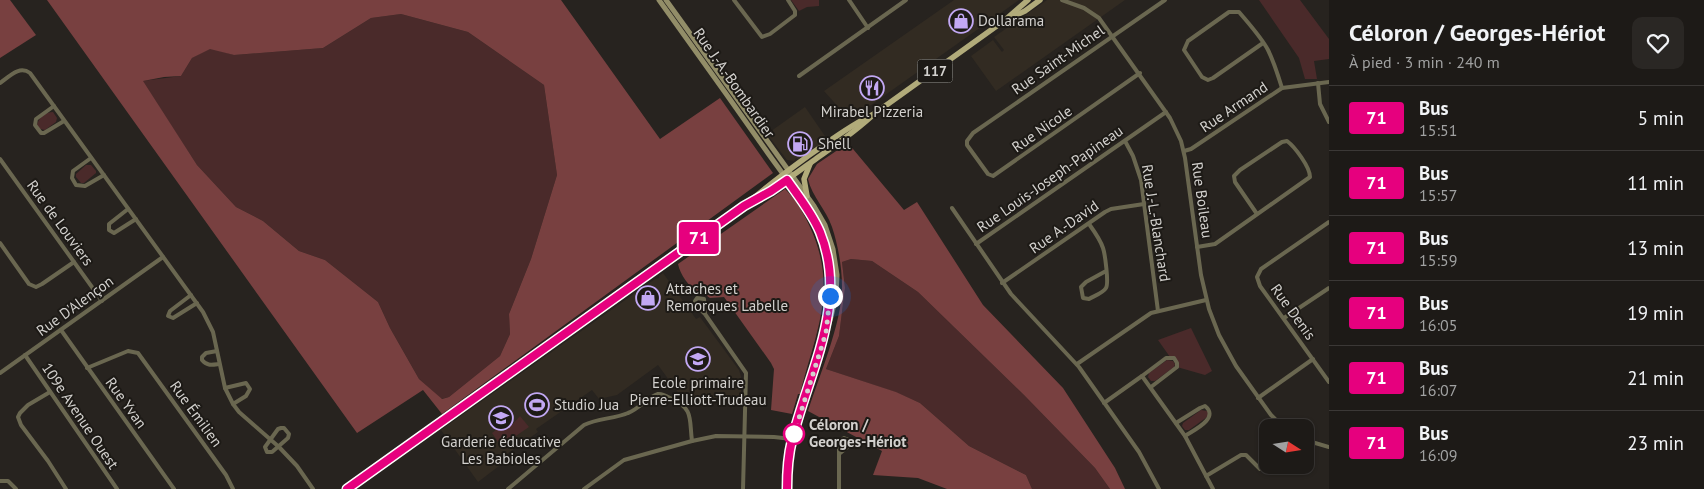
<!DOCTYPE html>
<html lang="fr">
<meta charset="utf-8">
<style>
:root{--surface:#1d1a17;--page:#2a2724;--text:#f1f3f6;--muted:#a0a1a1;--line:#3b3836}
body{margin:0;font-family:"PT Sans",sans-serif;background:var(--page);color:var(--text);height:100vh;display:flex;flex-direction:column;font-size:19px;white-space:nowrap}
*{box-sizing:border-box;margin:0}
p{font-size:16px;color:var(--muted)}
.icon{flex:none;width:28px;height:28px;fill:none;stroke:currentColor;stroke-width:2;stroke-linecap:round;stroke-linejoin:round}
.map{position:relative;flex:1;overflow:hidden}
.drawer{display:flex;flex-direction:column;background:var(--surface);width:375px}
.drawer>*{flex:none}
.badge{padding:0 10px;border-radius:4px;font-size:18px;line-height:32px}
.needle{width:32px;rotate:102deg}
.fabs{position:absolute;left:1259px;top:419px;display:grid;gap:10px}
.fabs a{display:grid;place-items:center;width:55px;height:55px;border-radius:10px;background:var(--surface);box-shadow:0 1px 4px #0004,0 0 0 1px var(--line);font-size:25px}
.you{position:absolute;width:25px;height:25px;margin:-12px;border:4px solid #fff;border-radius:50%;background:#1a73e8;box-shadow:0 0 0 8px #1a73e833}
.map>.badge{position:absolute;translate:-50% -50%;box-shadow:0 0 0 2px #fff}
.round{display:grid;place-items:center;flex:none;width:52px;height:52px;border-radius:10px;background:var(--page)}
.headline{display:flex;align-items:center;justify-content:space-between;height:85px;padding:0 20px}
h1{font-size:24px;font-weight:700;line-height:38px}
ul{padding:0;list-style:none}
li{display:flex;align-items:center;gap:15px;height:65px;padding:0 20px;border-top:1px solid var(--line)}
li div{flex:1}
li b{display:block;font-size:19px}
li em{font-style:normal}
li .badge{min-width:55px;font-weight:700;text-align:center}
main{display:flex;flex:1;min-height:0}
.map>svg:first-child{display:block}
.built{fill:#322b22}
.green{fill:#4a2a2a}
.forest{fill:#784040;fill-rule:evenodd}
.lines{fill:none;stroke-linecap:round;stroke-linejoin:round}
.street{stroke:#6a6750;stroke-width:4}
.secondary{stroke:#928d68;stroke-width:5}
.primary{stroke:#b1ab7a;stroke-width:5.5}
.line-casing{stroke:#fff;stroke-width:11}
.line{stroke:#e6007e;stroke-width:8}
.walk{stroke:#d3d1ce;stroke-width:5;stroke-dasharray:0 9}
.stop-dot{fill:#fff;stroke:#e6007e;stroke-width:2.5}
.labels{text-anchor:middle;stroke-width:4;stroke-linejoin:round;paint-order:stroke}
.shield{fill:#1d1a16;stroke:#9c9a97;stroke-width:1}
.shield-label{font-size:14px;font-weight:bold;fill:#d3d1ce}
.poi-label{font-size:15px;fill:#d3d1ce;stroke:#1d1a16;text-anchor:start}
.street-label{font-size:15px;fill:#d3d1ce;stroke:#1d1a16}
.stop-label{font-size:15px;font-weight:bold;fill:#d3d1ce;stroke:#1d1a16;text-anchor:start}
</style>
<main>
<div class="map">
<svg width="1329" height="489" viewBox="0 0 1329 489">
<rect width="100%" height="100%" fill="#27231f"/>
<g class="built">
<polygon points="954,0 1019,0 850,120 824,91"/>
<polygon points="1047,0 1125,0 996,91 971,56 993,40 1002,52 1004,50 994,37"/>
<polygon points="805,107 827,139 798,159 796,158 794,161 787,160 767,134"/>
<polygon points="663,273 696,319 700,317 739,370 741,376 741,400 682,398 658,365 617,395 599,399 592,390 536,429 538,432 504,456 507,460 478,482 441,430 655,279 659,278 659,276"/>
</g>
<g class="green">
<polygon points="791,0 819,0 819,6 807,7 799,11"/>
<polygon points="1259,0 1300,0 1329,39 1329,59 1314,61 1317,79 1305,79 1299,58"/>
<polygon points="401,14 468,32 544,85 557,175 531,259 509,314 510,334 500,356 449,397 441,399 419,379 390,328 378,302 325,260 299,251 263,221 236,207 197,165 142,81 181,76 192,58 210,48 234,55 323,48 371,18"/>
<path d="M53 112 57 118 56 122 45 130 40 129 37 125C38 118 46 112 53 112Z"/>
<polygon points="86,165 91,165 96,171 96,173 84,183 81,183 76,177 76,174"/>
<polygon points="851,259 872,261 918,292 1024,395 1095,468 1110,489 1032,489 1026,475 969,446 920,403 895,392 826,369 839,336 845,288 842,262"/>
<polygon points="1191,328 1212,371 1205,375 1177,367 1177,363 1170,357 1158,340"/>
<polygon points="1167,360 1173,361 1175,364 1174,367 1155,381 1151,381 1148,377 1149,373"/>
<polygon points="1201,410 1207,411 1209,413 1207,417 1189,430 1185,430 1182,426 1183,423"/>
<polygon points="520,416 529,427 501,446 492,433 500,427 502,429 510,423 512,425"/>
</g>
<g class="forest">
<polygon points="0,0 10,0 36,35 0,58"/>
<path d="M47 0H561L660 139 720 98 773 173 442 414 423 390 357 433ZM401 14 468 32 544 85 557 175 531 259 509 314 510 334 500 356 449 397 442 399 419 379 390 328 378 302 325 260 299 251 263 221 236 207 197 165 143 81 164 77 181 76 192 58 210 49 234 55 323 48 371 18Z"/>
<path d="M848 143 904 210 917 202 983 305 1063 388 1115 468 1125 489H1110L1095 468 1024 395 918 292 872 261 851 259 842 262 845 288 839 336 826 369 896 392 920 403 969 446 1026 475 1032 489H947L918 478 873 475 882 451 808 411C819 376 842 323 842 287 842 267 838 245 832 227 826 209 812 197 808 179L817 164Z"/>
<path d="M785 189C796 199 804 214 810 227 839 290 815 333 800 394H798L792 414 771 410 774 369 771 363 724 297 710 298C706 295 704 294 699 292 689 288 680 274 678 264Z"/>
</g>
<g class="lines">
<g class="street">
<polyline points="734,0 762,37 770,34 795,15 795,11 788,0"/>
<polyline points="849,0 868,28"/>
<polyline points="1062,0 1084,8 1099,18 1170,118 1181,141 1185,158 1201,275 1209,309 1219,335 1236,366 1271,415 1284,428"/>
<path d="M1263 43 1213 78 1208 80 1202 77 1184 50 1188 41 1229 12H1239C1249 24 1261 37 1268 50 1274 62 1278 75 1282 88"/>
<polyline points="1140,73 993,176 988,174 967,145 967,141 973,133 1165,0"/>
<polyline points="799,76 906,0"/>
<path d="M0 83C9 77 19 65 30 73L203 312 213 332 225 388 233 404 239 412 279 447 297 466 313 489"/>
<polyline points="1318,83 1320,104 1329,122"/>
<polyline points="54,106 36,119 35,125 41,133 44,133 64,121"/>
<polyline points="1125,141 1133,156 1141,180 1158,311"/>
<polyline points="1184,151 1191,149 1282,88 1329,82"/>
<polyline points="91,158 73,171 72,178 76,185 85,186 104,175"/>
<polyline points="0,159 102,301"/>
<polyline points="952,208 1011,294 1079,367 1139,452 1159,489"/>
<polyline points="128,209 109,224 109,230 114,233 136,219"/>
<polyline points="1329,222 1261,269 1257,277 1260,286 1329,382"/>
<path d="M1089 224C1094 231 1100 239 1103 248 1105 254 1109 283 1106 288 1103 293 1094 296 1089 299L1083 298 1081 287 1086 282 1106 271"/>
<polyline points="0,243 29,284 36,287 42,284 74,262"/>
<polyline points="976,244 1166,112"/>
<path d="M1197 247 1215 244 1310 177C1310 167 1295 147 1287 141L1282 142 1240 170 1234 176 1235 182 1257 214"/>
<polyline points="1002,283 1105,212 1111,209 1144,204"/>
<polyline points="191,295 170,311 168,316 173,318 197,303"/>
<polyline points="705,314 704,299 697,298 695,301 696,305 705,314 746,373 743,489"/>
<polyline points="1284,318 1329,288"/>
<polyline points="61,330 174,489"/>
<path d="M217 351 206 353 202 357V360C207 366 211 365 219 364"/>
<polyline points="25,355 117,489"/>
<polyline points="1077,364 1151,313 1206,300"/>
<polyline points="87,368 128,351 138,353 226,475 233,489"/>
<polyline points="0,373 163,257"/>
<polyline points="1142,376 1166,358 1174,358 1177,363 1177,367 1151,387"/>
<polyline points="225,388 246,383 250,389 246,396 233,404"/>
<polyline points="50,392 28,405 20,413 18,417 21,425 48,461 66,489"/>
<polyline points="1258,398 1313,359"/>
<polyline points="1104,403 1142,376 1185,436 1213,489"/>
<path d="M1176 423 1200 408 1205 406C1220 418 1194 430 1185 436"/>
<polygon points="281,428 284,428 289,434 288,438 272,452 267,452 265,447 278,429"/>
<polygon points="844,438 849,440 850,445 839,454 839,442"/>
<polyline points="1305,440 1329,447"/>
<polyline points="1206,476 1241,455 1246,455 1260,469 1265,469 1271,465"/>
<polyline points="0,481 8,481 16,489"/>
<path d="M508 489 584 425C598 418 614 419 628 413 639 409 648 397 658 394 662 393 668 397 672 399 694 409 689 419 692 441"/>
<polyline points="584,489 624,460 692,441 716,436 774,437 792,439"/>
<polyline points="839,489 839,454"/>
</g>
<g class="secondary">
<path d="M659 0C695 50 730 99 765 149 785 178 810 206 822 239 831 264 832 291 828 318"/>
<polyline points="666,0 814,206 825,225 833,249 837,275 836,296 831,317 792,439 788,460 787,489"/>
</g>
<g class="primary">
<polyline points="1010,18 1025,11 1040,0"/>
<polyline points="807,196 804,179 810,164"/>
<path d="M755 200C775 189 793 175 813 161 834 146 855 132 874 114L1005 20 1028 0"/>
<path d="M347 489 744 206C765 188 786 172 808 156 830 141 850 125 874 114"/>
</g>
</g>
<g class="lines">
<g class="line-casing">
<path id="line" d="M347 489 744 206 771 191 787 180C799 197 812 213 820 232 849 303 809 371 792 440 788 456 787 472 787 489"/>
</g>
<use href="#line" class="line"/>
<polyline class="walk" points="794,434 826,333 830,296"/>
</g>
<defs>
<g id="shop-ring" transform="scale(1.25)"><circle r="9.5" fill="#1d1a16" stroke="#c2a8f3" stroke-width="1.5"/><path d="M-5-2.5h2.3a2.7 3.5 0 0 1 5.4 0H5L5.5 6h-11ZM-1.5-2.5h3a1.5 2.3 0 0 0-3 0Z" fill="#c2a8f3"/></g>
<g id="restaurant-ring" transform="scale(1.25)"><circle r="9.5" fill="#1d1a16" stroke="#c2a8f3" stroke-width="1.5"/><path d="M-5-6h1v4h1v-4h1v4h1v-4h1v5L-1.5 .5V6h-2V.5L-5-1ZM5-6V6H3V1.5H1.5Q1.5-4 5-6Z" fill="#c2a8f3"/></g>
<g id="fuel-ring" transform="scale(1.25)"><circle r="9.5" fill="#1d1a16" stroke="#c2a8f3" stroke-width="1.5"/><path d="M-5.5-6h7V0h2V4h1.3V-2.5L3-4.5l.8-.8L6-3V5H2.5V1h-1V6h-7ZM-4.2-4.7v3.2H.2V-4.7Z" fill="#c2a8f3"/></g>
<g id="school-ring" transform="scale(1.25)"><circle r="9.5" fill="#1d1a16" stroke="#c2a8f3" stroke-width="1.5"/><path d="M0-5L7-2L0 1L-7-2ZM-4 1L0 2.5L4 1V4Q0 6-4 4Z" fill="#c2a8f3"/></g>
<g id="stadium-ring" transform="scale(1.25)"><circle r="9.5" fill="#1d1a16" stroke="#c2a8f3" stroke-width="1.5"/><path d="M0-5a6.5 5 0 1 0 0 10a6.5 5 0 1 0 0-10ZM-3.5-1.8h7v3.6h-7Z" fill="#c2a8f3"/></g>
</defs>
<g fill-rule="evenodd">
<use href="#shop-ring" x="961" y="21"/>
<use href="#restaurant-ring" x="872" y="88"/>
<use href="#fuel-ring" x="800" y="144"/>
<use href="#shop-ring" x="648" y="298"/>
<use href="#school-ring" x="698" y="359"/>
<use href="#stadium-ring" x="537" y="405"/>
<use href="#school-ring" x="501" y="418"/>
</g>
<circle class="stop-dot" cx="794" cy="434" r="10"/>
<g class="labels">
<rect class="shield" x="917.5" y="59.5" width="35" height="23" rx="4"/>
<g class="shield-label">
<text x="935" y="76">117</text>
</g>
<g class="poi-label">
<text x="978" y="26">Dollarama</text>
<text x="872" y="117" text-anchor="middle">Mirabel Pizzeria</text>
<text x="818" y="149">Shell</text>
<text x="666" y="294">Attaches et<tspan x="666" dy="17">Remorques Labelle</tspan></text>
<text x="698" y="388" text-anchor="middle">Ecole primaire<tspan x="698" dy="17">Pierre-Elliott-Trudeau</tspan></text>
<text x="554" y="410">Studio Jua</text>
<text x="501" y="447" text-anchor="middle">Garderie éducative<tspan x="501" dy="17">Les Babioles</tspan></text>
</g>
<g class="street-label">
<text transform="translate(1058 60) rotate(-35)" y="5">Rue Saint-Michel</text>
<text transform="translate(734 83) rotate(55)" y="5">Rue J.-A.-Bombardier</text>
<text transform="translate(1234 107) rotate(-34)" y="5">Rue Armand</text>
<text transform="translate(1042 129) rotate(-35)" y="5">Rue Nicole</text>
<text transform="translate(1050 179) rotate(-35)" y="5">Rue Louis-Joseph-Papineau</text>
<text transform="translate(1202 200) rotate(82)" y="5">Rue Boileau</text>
<text transform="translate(60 223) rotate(54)" y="5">Rue de Louviers</text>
<text transform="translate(1156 223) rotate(81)" y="5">Rue J.-L.-Blanchard</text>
<text transform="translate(1064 227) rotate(-35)" y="5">Rue A.-David</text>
<text transform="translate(75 306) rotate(-36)" y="5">Rue D'Alençon</text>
<text transform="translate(1293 312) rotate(54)" y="5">Rue Denis</text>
<text transform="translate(126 403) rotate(54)" y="5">Rue Yvan</text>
<text transform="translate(196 414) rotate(54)" y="5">Rue Émilien</text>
<text transform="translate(80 416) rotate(56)" y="5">109e Avenue Ouest</text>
</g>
<g class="stop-label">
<text x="809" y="430">Céloron /<tspan x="809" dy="17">Georges-Hériot</tspan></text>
</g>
</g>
</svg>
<div class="fabs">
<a><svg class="needle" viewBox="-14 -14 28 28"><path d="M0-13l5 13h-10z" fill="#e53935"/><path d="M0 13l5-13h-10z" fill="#a0a1a1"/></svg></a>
</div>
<div class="you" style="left:830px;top:296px"></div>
<b class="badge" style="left:699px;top:238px;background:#e6007e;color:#fff">71</b>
</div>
<section class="drawer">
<div class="headline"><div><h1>Céloron / Georges-Hériot</h1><p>À pied · 3 min · 240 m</p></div><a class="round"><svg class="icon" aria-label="heart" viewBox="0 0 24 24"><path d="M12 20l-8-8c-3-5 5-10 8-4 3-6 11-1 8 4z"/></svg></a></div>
<ul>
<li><span class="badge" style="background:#e6007e;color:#fff">71</span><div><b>Bus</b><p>15:51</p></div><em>5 min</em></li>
<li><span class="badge" style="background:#e6007e;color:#fff">71</span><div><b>Bus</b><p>15:57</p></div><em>11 min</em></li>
<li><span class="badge" style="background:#e6007e;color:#fff">71</span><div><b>Bus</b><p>15:59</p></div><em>13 min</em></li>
<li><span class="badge" style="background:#e6007e;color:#fff">71</span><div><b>Bus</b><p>16:05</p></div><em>19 min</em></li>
<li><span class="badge" style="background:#e6007e;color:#fff">71</span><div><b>Bus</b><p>16:07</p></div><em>21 min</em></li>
<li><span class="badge" style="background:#e6007e;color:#fff">71</span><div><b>Bus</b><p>16:09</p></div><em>23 min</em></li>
</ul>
</section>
</main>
